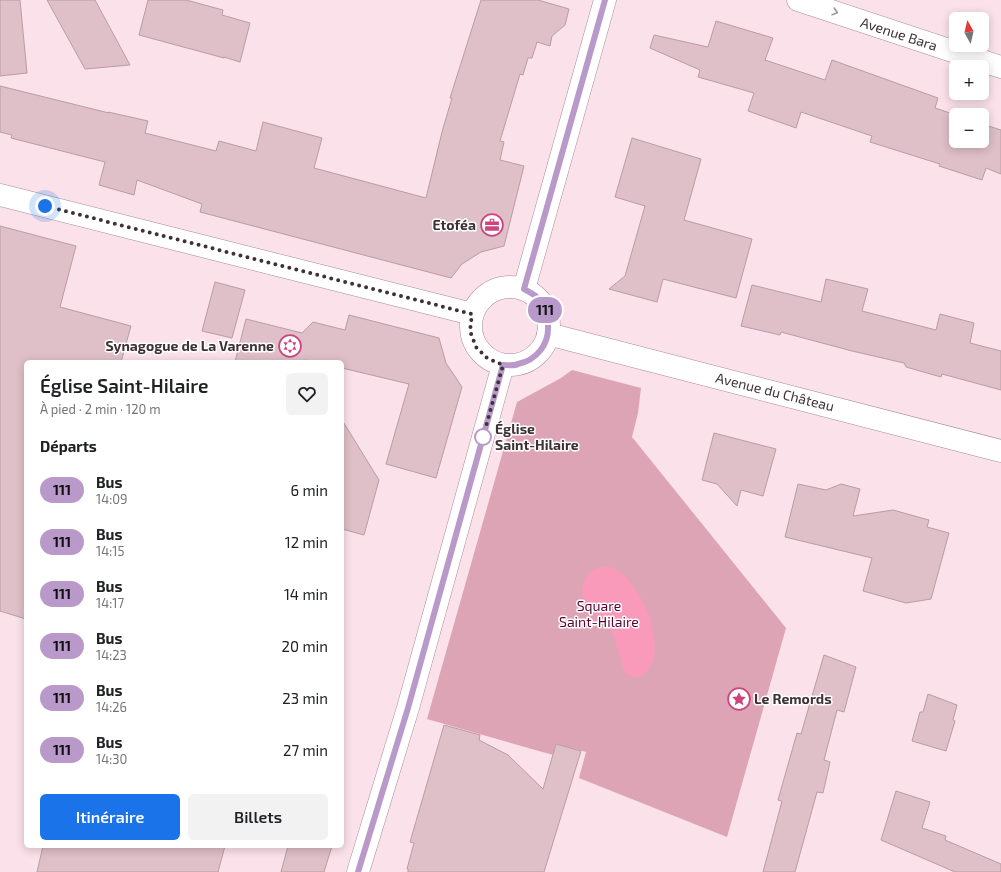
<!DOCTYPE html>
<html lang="fr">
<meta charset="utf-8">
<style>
:root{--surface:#fff;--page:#f2f2f2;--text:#202124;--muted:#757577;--accent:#1a73e8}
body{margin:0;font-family:"Exo 2",sans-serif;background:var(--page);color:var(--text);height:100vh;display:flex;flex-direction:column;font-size:15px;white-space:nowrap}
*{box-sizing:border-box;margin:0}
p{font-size:13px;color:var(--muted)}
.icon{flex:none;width:22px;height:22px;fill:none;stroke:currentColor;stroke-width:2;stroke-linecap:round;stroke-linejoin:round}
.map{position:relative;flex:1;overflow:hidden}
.sheet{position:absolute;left:24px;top:360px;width:320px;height:488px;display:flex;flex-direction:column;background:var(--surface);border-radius:6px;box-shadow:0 2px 10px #0003}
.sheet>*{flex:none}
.badge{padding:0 8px;border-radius:13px;font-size:14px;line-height:26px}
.needle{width:26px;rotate:352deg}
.controls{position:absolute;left:949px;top:12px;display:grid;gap:8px}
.controls a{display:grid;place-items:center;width:40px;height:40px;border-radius:6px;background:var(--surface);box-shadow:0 2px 10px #0003;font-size:20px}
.you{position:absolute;width:20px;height:20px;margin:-10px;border:3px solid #fff;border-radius:50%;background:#1a73e8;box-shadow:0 0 0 6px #1a73e833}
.map>.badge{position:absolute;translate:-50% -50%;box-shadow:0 0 0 2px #fff}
h2{padding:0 16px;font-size:15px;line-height:36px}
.round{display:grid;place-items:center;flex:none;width:42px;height:42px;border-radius:6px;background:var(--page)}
.summary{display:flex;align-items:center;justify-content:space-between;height:68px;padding:0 16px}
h1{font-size:19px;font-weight:600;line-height:30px}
.primary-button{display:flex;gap:8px;margin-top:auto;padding:8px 16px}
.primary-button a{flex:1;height:46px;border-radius:6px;background:var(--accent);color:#fff;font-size:16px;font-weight:600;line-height:46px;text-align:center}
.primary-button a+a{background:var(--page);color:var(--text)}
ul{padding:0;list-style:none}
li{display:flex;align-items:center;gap:12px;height:52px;padding:0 16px}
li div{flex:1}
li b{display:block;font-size:15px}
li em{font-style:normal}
li .badge{min-width:44px;font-weight:700;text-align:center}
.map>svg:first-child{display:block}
.green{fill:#dda4b6}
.water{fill:#f99aba}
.building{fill:#dfbfc8;stroke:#ba9ca5}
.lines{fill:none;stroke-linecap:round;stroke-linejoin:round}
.minor-casing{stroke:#a98b94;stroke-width:23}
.tertiary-casing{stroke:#a98b94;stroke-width:23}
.minor{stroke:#fff;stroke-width:22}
.tertiary{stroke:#fff;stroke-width:22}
.oneway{stroke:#9f989a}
.line-casing{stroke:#fff;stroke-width:9}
.line{stroke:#b899ca;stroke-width:6}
.walk{stroke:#3f3236;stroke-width:4;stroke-dasharray:0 7.2}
.stop-dot{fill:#fff;stroke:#b899ca;stroke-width:2}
.labels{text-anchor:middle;stroke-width:3;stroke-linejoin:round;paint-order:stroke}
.street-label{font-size:14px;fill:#3f3236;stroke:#fff}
.poi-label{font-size:14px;font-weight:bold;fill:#3f3236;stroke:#fff;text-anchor:end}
.stop-label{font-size:14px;font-weight:bold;fill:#3f3236;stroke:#fff;text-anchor:start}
.park-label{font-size:14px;fill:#59042e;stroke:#fff}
</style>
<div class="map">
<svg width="1001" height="872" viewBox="0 0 1001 872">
<rect width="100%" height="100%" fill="#fbe1e9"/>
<polygon class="green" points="572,370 641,388 638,413 632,437 786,628 727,837 579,778 586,752 556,744 553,755 427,719 517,402 561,378"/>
<path class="water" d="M603 567C607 567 612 567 615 569 631 578 643 600 649 616 654 633 660 659 646 672 643 675 640 677 635 677 633 677 629 675 626 674L623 668 614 636 606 623 586 608 583 600 582 592 583 583 587 576 594 570Z"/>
<g class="building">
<polygon points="0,0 20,0 27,73 0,76"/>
<polygon points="47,0 95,0 130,65 85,69"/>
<polygon points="148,0 186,0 223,10 222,15 250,23 240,62 224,57 224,58 139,35"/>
<polygon points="481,0 538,0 569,9 565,25 552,36 550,46 537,42 532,58 528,58 523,75 520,74 500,141 504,142 500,160 524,166 504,246 481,252 462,264 451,278 200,212 202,204 137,180 134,195 99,185 105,162 11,138 12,135 0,132 0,86 109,113 108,112 148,121 145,133 216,151 219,141 256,151 263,122 322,138 314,168 426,198 442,132 452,98 450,98"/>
<polygon points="716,21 773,38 765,60 825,80 832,60 938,98 935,108 956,115 956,141 982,141 982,124 1001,130 1001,174 986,168 982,180 939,166 940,164 870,142 872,136 801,112 796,128 748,111 754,93 698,77 700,70 650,48 654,35 708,47"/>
<polygon points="632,138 701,159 684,220 752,239 736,298 663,279 657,302 609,289 625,276 645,206 615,197"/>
<polygon points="0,226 76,246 60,307 131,326 121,362 26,362 26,619 0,611"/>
<polygon points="826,279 868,289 862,311 936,330 940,314 974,323 970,343 1001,351 1001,390 942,374 941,377 906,367 904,363 852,351 781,332 780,335 741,326 752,285 821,302"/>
<polygon points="215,282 245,290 232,338 202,331"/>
<polygon points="349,315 439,338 446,363 462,387 436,478 386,464 409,384 342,368 342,362 316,362 305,360 307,362 235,362 246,319 302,333 313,322 345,330"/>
<polygon points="342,420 379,480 364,535 342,529"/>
<polygon points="714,433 776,449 763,496 741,490 737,506 717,484 702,480"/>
<polygon points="798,484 826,490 841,484 860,489 853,516 893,510 929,520 927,527 949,533 931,599 906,603 863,591 872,558 785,537"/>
<polygon points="824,655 856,667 844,712 837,710 824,760 830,762 823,793 817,792 795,872 763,872 782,801 778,800 797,733 801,734"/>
<polygon points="928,694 957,705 953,720 955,721 946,751 912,741 920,712 923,712"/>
<polygon points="444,725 480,735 479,740 508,755 543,789 556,744 581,751 544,872 408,872 408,869 407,869 414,843 410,842"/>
<polygon points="896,791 930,802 922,828 946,836 945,840 1001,864 1001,872 955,872 881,840"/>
<polygon points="43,846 225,846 218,872 37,872"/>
<polygon points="288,846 332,846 324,872 281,872"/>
</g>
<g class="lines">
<g class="minor-casing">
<g id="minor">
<polyline points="798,0 1001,67"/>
<polyline points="0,195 472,314"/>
<polyline points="548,334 1001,451"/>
</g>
</g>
<g class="tertiary-casing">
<g id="tertiary">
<circle cx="510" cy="326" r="39"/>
<polyline points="524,289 605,0"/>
<polyline points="358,872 408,708 503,365"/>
</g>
</g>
<use href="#minor" class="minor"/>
<use href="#tertiary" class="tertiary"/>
</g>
<defs><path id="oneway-chevron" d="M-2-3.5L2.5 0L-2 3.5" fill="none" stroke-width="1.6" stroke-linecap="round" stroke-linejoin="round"/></defs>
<use class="oneway" href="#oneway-chevron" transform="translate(835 12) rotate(18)"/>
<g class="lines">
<g class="line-casing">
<path id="line" d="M358 872 408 708 503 365C508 365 514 366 518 364 537 360 549 344 548 326 548 316 546 307 540 300 536 295 529 292 524 289L605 0"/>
</g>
<use href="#line" class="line"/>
<polyline class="walk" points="45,206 472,314 470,331 476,347 487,358 503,365 483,437"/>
</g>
<defs>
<g id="office-ring" transform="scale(1.15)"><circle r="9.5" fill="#fff" stroke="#ce457e" stroke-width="1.5"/><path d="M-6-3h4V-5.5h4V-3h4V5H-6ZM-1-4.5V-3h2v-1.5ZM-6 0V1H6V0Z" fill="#ce457e"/></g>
<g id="synagogue-ring" transform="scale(1.15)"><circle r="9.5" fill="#fff" stroke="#ce457e" stroke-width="1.5"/><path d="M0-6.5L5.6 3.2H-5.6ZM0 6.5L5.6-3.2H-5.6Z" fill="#ce457e"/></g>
<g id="sight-ring" transform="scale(1.15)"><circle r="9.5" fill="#fff" stroke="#ce457e" stroke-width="1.5"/><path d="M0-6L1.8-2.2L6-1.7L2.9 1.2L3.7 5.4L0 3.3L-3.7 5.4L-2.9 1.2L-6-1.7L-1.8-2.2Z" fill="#ce457e"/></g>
</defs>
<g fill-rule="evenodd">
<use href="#office-ring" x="492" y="225"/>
<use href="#synagogue-ring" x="290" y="346"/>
<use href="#sight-ring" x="739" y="699"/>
</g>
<circle class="stop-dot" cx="483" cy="437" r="8"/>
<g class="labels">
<g class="street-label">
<text transform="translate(899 34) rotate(18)" y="5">Avenue Bara</text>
<text transform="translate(775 392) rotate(14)" y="5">Avenue du Château</text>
</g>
<g class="poi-label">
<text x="476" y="230">Etoféa</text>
<text x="274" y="351">Synagogue de La Varenne</text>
<text x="754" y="704" text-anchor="start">Le Remords</text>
</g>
<g class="stop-label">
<text x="495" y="434">Église<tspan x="495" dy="16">Saint-Hilaire</tspan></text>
</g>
<g class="park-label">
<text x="599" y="611">Square<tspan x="599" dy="16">Saint-Hilaire</tspan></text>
</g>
</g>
</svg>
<div class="controls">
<a><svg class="needle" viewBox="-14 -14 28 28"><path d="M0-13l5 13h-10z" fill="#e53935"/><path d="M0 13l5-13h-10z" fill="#757577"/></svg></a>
<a>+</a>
<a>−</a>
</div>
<div class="you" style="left:45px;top:206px"></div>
<b class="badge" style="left:545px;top:310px;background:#b899ca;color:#111">111</b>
<section class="sheet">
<div class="summary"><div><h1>Église Saint-Hilaire</h1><p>À pied · 2 min · 120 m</p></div><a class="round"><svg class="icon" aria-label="heart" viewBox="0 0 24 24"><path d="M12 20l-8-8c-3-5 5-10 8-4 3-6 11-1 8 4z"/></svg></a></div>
<h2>Départs</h2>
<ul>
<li><span class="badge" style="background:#b899ca;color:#111">111</span><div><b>Bus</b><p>14:09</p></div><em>6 min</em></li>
<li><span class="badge" style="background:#b899ca;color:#111">111</span><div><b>Bus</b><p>14:15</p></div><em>12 min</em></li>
<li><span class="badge" style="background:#b899ca;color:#111">111</span><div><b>Bus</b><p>14:17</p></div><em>14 min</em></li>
<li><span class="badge" style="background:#b899ca;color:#111">111</span><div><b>Bus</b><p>14:23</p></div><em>20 min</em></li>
<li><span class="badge" style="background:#b899ca;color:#111">111</span><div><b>Bus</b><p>14:26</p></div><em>23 min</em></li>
<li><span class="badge" style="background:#b899ca;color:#111">111</span><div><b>Bus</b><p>14:30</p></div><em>27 min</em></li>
</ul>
<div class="primary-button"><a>Itinéraire</a><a>Billets</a></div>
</section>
</div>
